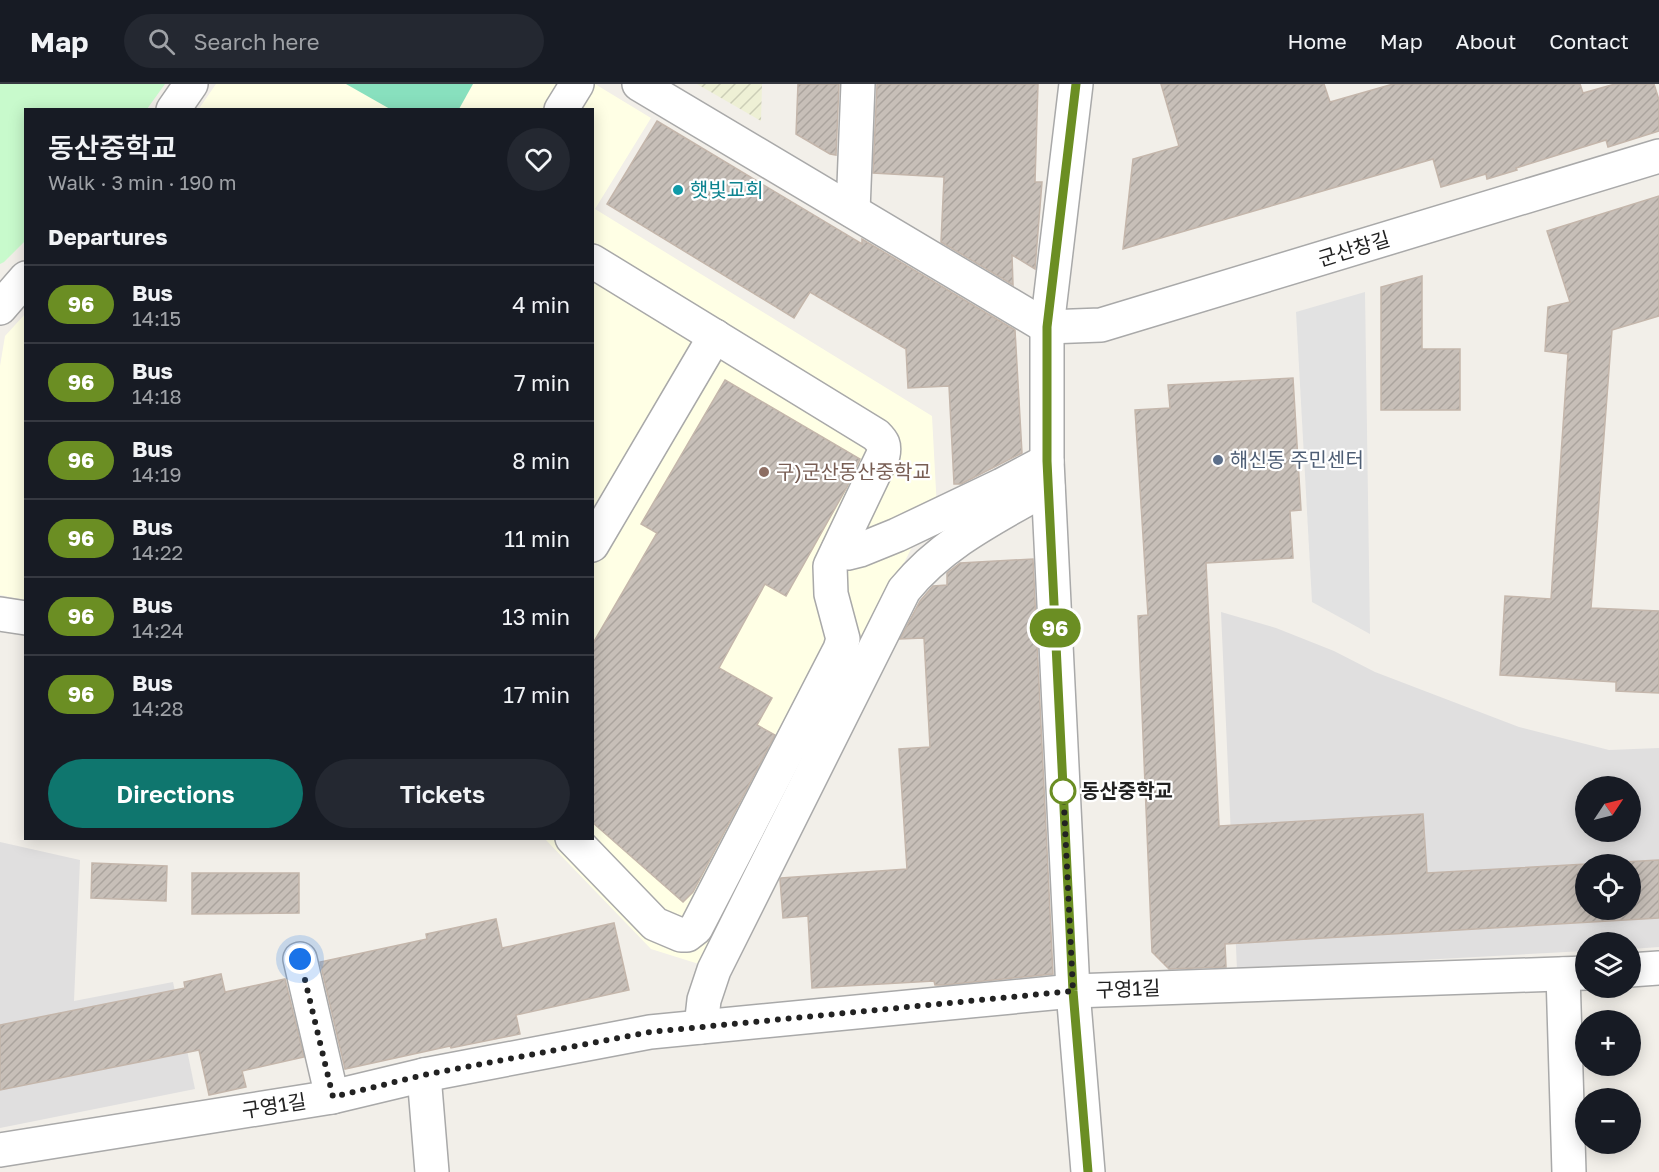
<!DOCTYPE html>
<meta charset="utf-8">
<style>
:root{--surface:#171b24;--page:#242831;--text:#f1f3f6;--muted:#9ea1a6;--line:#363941;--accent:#0f766e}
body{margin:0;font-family:"Golos Text","Noto Sans KR",sans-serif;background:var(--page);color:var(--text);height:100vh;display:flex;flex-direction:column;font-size:22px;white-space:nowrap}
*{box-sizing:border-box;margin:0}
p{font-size:20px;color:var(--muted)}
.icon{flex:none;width:33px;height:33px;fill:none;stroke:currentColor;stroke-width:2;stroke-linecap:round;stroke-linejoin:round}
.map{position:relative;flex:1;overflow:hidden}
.side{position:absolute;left:24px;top:24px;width:570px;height:732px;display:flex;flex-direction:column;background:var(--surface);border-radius:0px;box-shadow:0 3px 15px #0003}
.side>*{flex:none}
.badge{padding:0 12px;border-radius:20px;font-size:21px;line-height:39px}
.needle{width:39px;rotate:55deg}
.buttons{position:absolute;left:1575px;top:692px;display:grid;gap:12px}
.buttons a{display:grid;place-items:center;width:66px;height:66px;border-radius:50%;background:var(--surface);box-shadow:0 3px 15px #0003;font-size:30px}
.you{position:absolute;width:30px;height:30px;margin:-15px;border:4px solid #fff;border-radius:50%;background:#1a73e8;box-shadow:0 0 0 9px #1a73e833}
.map>.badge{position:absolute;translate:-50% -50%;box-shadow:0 0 0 3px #fff}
h2{padding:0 24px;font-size:22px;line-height:54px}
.round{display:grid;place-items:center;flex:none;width:63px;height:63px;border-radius:32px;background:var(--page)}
.head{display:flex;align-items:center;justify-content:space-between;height:102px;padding:0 24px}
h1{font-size:28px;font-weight:600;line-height:45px}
.cta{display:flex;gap:12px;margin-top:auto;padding:12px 24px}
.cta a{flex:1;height:69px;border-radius:36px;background:var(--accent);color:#fff;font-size:24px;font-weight:600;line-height:69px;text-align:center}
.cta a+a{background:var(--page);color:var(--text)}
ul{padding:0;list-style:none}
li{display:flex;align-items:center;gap:18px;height:78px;padding:0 24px;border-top:2px solid var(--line)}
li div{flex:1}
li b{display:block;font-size:22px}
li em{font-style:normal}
li .badge{min-width:66px;font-weight:700;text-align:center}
header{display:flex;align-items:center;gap:36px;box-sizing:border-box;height:84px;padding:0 30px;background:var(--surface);border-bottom:2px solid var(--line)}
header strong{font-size:28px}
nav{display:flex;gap:33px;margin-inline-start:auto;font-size:21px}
.search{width:420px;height:54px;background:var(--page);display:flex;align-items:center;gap:15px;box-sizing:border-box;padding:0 21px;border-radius:33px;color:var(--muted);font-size:22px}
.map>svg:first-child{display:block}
.residential{fill:#e0dfdf;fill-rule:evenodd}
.education{fill:#ffffe5}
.farmland{fill:url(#farmland-furrows)}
.park{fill:#c8facc}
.pitch{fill:#88e0be}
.parking{fill:#e2e2e2}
.building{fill:url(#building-hatch);stroke:#c4b6ab;stroke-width:1.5;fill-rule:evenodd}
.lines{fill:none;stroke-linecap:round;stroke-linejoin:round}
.minor-casing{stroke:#a9a9a9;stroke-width:36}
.minor{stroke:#fff;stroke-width:33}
.line-casing{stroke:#fff;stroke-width:14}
.line{stroke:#6b8e23;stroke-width:9}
.walk{stroke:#222;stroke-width:6;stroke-dasharray:0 10.8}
.culture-dot{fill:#0f9aa8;stroke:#fff;stroke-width:2}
.service-dot{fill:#5c6f8a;stroke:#fff;stroke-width:2}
.education-dot{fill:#8d6e63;stroke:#fff;stroke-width:2}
.stop-dot{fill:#fff;stroke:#6b8e23;stroke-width:3}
.labels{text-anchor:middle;stroke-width:4.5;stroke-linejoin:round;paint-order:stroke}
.culture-label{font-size:20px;fill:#0d838f;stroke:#fff;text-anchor:start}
.street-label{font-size:20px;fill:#222;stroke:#fff}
.service-label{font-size:20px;fill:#4e5e75;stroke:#fff;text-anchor:start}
.education-label{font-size:20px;fill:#785e54;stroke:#fff;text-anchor:start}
.stop-label{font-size:20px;font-weight:bold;fill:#222;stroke:#fff;text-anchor:start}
</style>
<header>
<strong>Map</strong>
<div class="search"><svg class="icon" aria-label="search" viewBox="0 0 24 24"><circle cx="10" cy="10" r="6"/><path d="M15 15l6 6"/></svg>Search here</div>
<nav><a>Home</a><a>Map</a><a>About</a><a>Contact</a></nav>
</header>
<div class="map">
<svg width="1659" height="1088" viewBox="0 0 1659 1088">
<defs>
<pattern id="farmland-furrows" width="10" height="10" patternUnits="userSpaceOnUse" patternTransform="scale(1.5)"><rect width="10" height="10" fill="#eef0d5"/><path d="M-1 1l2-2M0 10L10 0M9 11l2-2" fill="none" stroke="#ccceb7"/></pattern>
<pattern id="building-hatch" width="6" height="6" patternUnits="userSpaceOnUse" patternTransform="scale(1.5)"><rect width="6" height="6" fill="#c7bfb8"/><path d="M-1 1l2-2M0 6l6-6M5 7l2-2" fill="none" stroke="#aba49e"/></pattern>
</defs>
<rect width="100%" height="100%" fill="#f2efe9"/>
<g class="residential">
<path d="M1221 528 1276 544 1334 567 1375 588 1519 643 1609 666 1659 664V863L1631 865 1630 858H1586L1585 867 1237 886ZM1586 702H1630V747H1586ZM1586 780H1630V825H1586Z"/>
<polygon points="0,758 80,776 74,917 173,898 195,1005 0,1044"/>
</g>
<g class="education">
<polygon points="216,0 595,0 651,34 595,125 932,332 938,444 914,459 702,881 651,865 545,755 592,754 592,26 198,26"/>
<polygon points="25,230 25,516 0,511 0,282 5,252"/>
</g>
<polygon class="farmland" points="697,0 762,0 761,37"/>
<polygon class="park" points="0,0 165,0 147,25 26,26 25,157 4,178 0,180"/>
<polygon class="pitch" points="346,0 473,0 459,25 390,25"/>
<polygon class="parking" points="1365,208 1370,550 1312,518 1296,228"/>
<g class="building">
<polygon points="798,0 839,0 836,71 830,70 796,50"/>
<polygon points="877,0 1038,0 1035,98 1042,98 1035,185 1012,171 1013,201 941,158 944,93 873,89"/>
<polygon points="1161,0 1324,0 1330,18 1393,0 1580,0 1583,9 1615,0 1654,0 1659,16 1659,47 1608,63 1606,56 1516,84 1517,86 1487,95 1486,90 1441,103 1433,75 1123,165 1133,75 1179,62"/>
<polygon points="657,37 862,160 862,155 1015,246 1022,369 961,400 954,400 949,302 908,304 906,265 810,208 794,234 607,120"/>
<polygon points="1659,112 1659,232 1612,246 1591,524 1659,527 1659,609 1616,607 1616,598 1500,591 1505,512 1551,515 1568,270 1545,267 1548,223 1570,218 1547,147"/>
<polygon points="1422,192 1422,265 1460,265 1460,326 1381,326 1381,203"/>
<path d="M1293 294 1301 426 1290 427 1293 474 1206 479 1219 742 1423 730 1427 789 1659 776V834L1225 860 1226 883 1169 885 1152 868 1138 532 1148 531 1135 326 1170 324 1168 301ZM1586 780H1630V825H1586Z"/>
<polygon points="725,296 860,375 847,403 786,512 765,500 719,584 772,614 757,641 775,651 693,808 683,818 592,738 592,561 657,449 641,440"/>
<polygon points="1033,475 1053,890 945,901 935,901 934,897 812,904 808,832 783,834 780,796 781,794 907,785 899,665 930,663 924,554 900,555 920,517 933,502 947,501 947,489 960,479"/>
<polygon points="92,779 167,782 166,817 91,814"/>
<polygon points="192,789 299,789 299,829 192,830"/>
<polygon points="496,835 502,864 614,839 629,906 516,931 520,950 451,964 450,962 345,985 320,878 427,855 426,850"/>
<polygon points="221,890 225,908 285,895 304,973 242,987 246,1003 209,1011 199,966 0,1006 0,941 185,904 184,898"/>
</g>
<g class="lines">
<g class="minor-casing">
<g id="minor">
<polyline points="639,0 1047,243 1101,241 1659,72"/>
<polyline points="1076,0 1047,243 1047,377 1073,907 1088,1088"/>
<polyline points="173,26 191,0"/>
<polyline points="561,26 577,0"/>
<polyline points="853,127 858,0"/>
<polyline points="0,224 26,194"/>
<polyline points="592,461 715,252"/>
<polyline points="838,466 848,469 860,466 897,451 1002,401 1047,377"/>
<polyline points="0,530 26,534"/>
<path d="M572 754 655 840 681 851H687L696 844 840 565 843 555 831 510 830 482 883 371C885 361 883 358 876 351L592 177"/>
<polyline points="300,875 332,1013"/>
<polyline points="1630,886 1659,884"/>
<polyline points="1563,890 1569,1088"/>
<path d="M701 943 704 916 714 886 904 506C943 458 996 433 1048 403"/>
<polyline points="424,991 432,1088"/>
<polyline points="0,1066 332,1013 424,991 650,948 1073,907 1586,889"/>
</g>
</g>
<use href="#minor" class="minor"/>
</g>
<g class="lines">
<g class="line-casing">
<polyline id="line" points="1076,0 1047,243 1047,377 1073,907 1088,1088"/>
</g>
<use href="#line" class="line"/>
<polyline class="walk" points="300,875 333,1013 424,991 650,948 1073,907 1063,701 1063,707"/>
</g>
<circle class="culture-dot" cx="678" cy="106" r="6"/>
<circle class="service-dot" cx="1218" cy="376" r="6"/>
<circle class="education-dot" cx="764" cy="388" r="6"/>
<circle class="stop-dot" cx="1063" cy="707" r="12"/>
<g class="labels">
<g class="culture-label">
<text x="690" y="113">햇빛교회</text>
</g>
<g class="street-label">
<text transform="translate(1354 165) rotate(-17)" y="7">군산창길</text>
<text transform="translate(1128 905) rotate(-2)" y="7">구영1길</text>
<text transform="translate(274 1022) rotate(-9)" y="7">구영1길</text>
</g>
<g class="service-label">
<text x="1230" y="383">해신동 주민센터</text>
</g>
<g class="education-label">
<text x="776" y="395">구)군산동산중학교</text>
</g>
<g class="stop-label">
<text x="1081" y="714">동산중학교</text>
</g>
</g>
</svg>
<div class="buttons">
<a><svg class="needle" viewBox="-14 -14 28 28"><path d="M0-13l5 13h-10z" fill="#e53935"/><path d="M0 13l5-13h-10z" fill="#9ea1a6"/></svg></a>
<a><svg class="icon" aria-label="locate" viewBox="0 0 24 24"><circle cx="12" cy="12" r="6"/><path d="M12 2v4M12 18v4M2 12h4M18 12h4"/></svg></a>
<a><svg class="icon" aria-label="layers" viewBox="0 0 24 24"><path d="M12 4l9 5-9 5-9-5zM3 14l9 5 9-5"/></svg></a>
<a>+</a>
<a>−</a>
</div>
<div class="you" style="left:300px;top:875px"></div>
<b class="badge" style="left:1055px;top:544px;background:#6b8e23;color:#fff">96</b>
<section class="side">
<div class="head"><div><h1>동산중학교</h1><p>Walk · 3 min · 190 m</p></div><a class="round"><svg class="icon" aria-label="heart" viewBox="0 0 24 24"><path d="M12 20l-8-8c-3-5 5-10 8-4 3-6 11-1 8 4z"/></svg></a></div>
<h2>Departures</h2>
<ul>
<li><span class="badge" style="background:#6b8e23;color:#fff">96</span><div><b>Bus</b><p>14:15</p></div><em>4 min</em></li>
<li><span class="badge" style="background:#6b8e23;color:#fff">96</span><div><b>Bus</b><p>14:18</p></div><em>7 min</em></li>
<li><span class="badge" style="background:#6b8e23;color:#fff">96</span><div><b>Bus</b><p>14:19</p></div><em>8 min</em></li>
<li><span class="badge" style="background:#6b8e23;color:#fff">96</span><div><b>Bus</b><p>14:22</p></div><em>11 min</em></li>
<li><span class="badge" style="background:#6b8e23;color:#fff">96</span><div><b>Bus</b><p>14:24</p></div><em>13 min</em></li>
<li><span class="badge" style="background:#6b8e23;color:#fff">96</span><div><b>Bus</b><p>14:28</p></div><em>17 min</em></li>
</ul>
<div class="cta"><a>Directions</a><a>Tickets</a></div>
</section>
</div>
